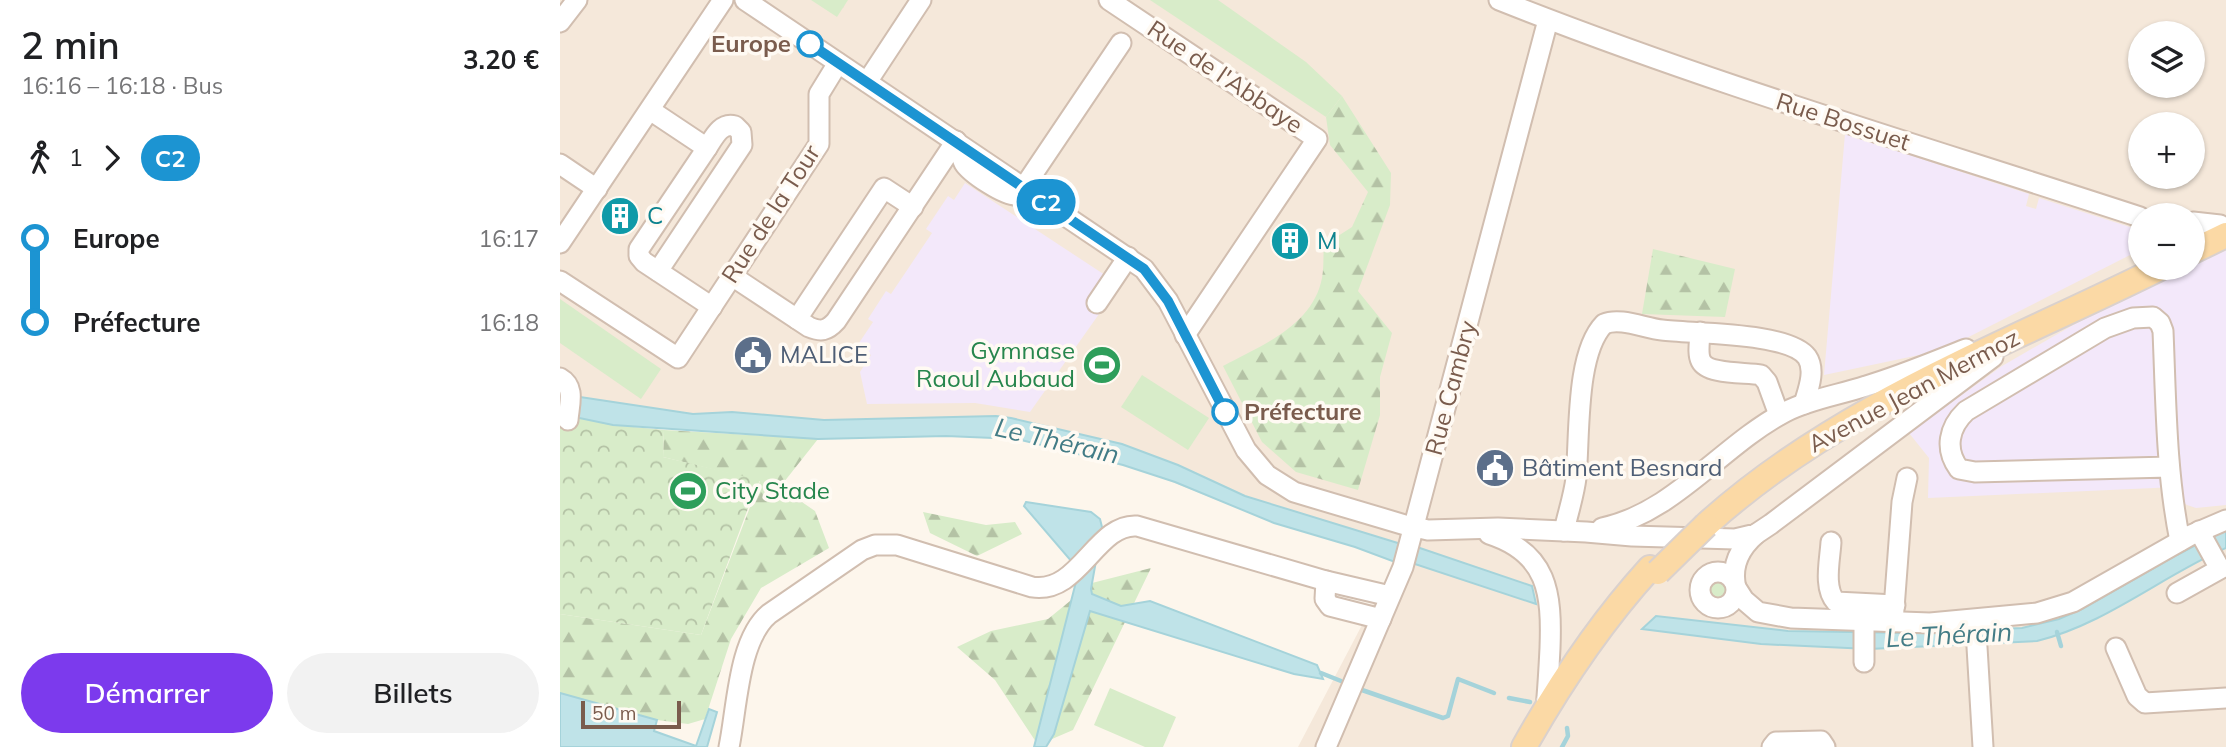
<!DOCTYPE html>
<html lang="fr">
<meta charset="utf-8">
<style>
:root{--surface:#fff;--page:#f2f2f2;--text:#202124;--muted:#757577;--accent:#7c3aed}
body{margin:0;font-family:Mulish,sans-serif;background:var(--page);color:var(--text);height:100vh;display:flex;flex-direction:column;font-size:26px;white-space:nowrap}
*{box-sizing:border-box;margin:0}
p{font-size:23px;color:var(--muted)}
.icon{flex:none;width:38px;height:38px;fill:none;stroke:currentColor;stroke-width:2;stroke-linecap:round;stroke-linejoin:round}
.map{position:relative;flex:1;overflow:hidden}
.drawer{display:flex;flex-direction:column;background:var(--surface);width:560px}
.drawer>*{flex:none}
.badge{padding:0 14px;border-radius:23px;font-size:24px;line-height:46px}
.fabs{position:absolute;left:1568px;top:21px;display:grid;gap:14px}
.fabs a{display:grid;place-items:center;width:77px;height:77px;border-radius:50%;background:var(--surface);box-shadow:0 2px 5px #0004;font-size:35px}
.scale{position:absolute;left:21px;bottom:18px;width:100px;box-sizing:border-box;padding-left:7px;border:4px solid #7a5c4d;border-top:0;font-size:19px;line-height:24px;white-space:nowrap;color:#7a5c4d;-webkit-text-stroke:5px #fffaf3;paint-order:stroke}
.map>.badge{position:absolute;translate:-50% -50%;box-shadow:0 0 0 4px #fff}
.legs{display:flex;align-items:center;gap:10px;height:77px;padding:0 21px;font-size:23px}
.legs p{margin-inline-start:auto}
.summary{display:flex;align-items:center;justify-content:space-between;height:119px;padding:0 21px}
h1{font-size:38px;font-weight:600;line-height:52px}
.primary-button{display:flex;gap:14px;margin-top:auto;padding:14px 21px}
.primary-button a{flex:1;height:80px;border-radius:42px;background:var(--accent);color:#fff;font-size:28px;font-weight:600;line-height:80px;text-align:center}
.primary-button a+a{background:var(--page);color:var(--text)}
ul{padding:0 21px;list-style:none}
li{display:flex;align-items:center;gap:24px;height:84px;font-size:26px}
li i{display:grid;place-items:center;width:10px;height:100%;margin:0 9px;background:currentColor}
li i::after{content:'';width:18px;height:18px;margin:-9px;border:5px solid;border-radius:50%;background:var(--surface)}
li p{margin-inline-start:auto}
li:first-child i{background:linear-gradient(#0000 50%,currentColor 0)}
li:last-child i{background:linear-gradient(currentColor 50%,#0000 0)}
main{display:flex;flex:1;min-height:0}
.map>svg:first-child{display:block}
.residential{fill:#f5e8da;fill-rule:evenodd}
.education{fill:#f3e8fa}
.green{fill:#d8ecc9}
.forest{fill:url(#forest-firs)}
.park{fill:url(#park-crowns)}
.water{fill:#bfe3e8;stroke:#a5d3da;stroke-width:2}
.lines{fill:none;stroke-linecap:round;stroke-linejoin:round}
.stream{stroke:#a5d3da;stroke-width:4.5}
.minor-casing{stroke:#d1beb0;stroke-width:23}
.major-casing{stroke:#dad1cd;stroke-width:28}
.minor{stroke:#fff;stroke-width:19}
.major{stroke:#fbd9a5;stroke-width:24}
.major-bridge-casing{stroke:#dad1cd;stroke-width:28;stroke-linecap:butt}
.major-bridge{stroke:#fbd9a5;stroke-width:24}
.line-1-casing{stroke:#fff;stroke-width:16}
.line-1{stroke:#1c94d2;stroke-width:10}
.stop-1-dot{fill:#fff;stroke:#1c94d2;stroke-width:3.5}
.labels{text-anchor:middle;stroke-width:7;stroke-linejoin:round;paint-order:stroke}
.stop-label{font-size:24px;font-weight:bold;fill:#7a5c4d;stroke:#fffaf3;text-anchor:end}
.street-label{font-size:24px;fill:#7a5c4d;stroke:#fffaf3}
.culture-label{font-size:24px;fill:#0d838f;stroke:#fffaf3;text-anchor:start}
.leisure-label{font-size:24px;fill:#27864d;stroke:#fffaf3;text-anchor:end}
.service-label{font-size:24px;fill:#4e5e75;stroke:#fffaf3;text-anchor:start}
.water-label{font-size:26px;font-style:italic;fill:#437c86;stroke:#fffaf3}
</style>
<main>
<section class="drawer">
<div class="summary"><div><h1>2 min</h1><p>16:16 – 16:18 · Bus</p></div><b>3.20 €</b></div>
<div class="legs"><svg class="icon" aria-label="walk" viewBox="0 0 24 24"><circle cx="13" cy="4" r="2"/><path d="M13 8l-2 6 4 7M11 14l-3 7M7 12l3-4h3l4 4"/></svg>1<svg class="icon" aria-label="forward" viewBox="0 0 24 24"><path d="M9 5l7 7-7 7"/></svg><b class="badge" style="background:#1c94d2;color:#fff">C2</b></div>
<ul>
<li><i style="color:#1c94d2"></i><b>Europe</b><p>16:17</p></li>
<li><i style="color:#1c94d2"></i><b>Préfecture</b><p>16:18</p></li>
</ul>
<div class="primary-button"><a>Démarrer</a><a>Billets</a></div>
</section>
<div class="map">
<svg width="1666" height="747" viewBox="0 0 1666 747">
<defs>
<pattern id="forest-firs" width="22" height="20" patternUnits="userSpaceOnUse" patternTransform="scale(1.75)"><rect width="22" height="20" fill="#d8ecc9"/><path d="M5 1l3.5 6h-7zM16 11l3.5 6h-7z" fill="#b4c2a5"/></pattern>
<pattern id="park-crowns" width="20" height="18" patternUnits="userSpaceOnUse" patternTransform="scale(1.75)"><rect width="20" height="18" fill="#d8ecc9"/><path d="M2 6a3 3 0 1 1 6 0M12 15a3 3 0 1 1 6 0" fill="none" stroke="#b4c2a5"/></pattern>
</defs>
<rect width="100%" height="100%" fill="#fdf6ec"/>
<path class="residential" d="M0 0H1666V747H738L835 562 795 547 714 523 595 475 563 465 457 439 386 436 258 439 53 425 0 414ZM1580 33H1633V86H1580ZM1580 124H1633V177H1580ZM1580 215H1633V268H1580Z"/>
<g class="education">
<polygon points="1285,134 1469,194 1466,206 1476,209 1479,198 1573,228 1576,252 1383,350 1264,375"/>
<polygon points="405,183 548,277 529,308 539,314 470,412 415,403 307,404 300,372 311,355 297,346 313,322 308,319 326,291 331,294 372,233 366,229 388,196 394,200"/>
<polygon points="1666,249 1666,505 1636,508 1627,505 1620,500 1616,487 1368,498 1369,458 1349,433 1442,366 1515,324 1629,268 1633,268 1633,266"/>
</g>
<g class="green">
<polygon points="590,0 658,0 746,62 782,96 766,117"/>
<polygon points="0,299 101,369 81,399 0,343"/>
<polygon points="582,375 649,418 628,450 561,407"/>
<circle cx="1158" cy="589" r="10"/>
<polygon points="550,688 616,717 603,747 585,747 534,725"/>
</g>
<g class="forest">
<path d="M782 96 831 173 830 205 798 291 832 333 820 377V415L798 490 736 472 702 442 663 366C700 346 753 326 762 278 764 268 763 256 764 245L792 227 808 192 770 145 766 117Z"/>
<polygon points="1093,249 1175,269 1165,317 1082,314"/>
<polygon points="104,430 258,439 220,487 255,511 269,548 201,588 171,639 145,719 128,724 97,720 0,693 0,614 141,635 200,481 103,457"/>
<polygon points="363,512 426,525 455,522 462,534 417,556 370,533"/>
<polygon points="591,568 513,730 478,745 435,680 397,647 431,631 488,619 532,583"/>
</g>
<g class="park">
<polygon points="251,0 288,0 277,17"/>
<polygon points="0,414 53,425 104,430 103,457 200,480 187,511 141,635 0,614"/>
</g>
<g class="water">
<polygon points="0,394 133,414 172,412 264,420 436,416 451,418 562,444 618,465 685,496 841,544 854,546 972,586 976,604 846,561 835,562 795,547 714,523 615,482 563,465 457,439 386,436 258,439 53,425 0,414"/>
<polygon points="466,502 531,512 540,519 542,527 531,589 532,594 561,606 590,601 757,665 763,679 734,674 530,611 494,734 486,747 474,747 519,570 464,506"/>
<path d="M1666 529V548C1602 576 1546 624 1477 641L1309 649 1201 644 1082 629 1096 616 1228 631 1350 633 1462 628 1499 619 1522 609 1617 555Z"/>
<polygon points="0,693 97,720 94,731 136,746 149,709 157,712 147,747 0,747"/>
</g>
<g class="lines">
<g class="stream">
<polyline points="1497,632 1501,646"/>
<polyline points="761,673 781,681"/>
<polyline points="802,690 883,718 888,716 898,679 934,693"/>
<polyline points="949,698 970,702"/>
<polyline points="1002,747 1008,736 1007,728"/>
</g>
<g class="minor-casing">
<g id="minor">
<polyline points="185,0 584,269 608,301 686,450 707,475 734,492 845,525 868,530 938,528 1026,532 1072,536 1175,539 1196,534 1211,524 1433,357"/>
<polyline points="549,0 757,139 625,335"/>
<path d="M939 0C1148 83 1366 147 1580 217"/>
<polyline points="0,22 17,0"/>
<polyline points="307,82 361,0"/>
<polyline points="90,110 147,148 79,249 79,256 84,262 152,307"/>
<path d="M396 141C399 148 401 157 404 163 410 173 446 197 457 195L464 187 561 43"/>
<polyline points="0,164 37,189"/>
<polyline points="1633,222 1660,225"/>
<polyline points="0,243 163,0"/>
<path d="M98 271 182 145 181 132 175 126C161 122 154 137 147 148"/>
<path d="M172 276 249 327C261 332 267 331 276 321L396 141"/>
<polyline points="0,281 118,358 259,144 259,94 278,63"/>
<polyline points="537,303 568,257"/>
<polyline points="237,319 324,188 353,207"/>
<path d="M1140 332C1140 340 1137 353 1141 361 1148 375 1186 372 1201 375L1207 382 1219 415"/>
<path d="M0 378C16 387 9 405 8 420"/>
<path d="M1609 467 1415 472 1399 469C1384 449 1389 427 1406 411L1545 328 1573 318 1593 317 1600 323 1603 331C1606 402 1606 472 1620 541"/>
<path d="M1042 528C1114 513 1161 446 1225 412 1250 399 1279 395 1306 386 1340 376 1373 362 1406 349"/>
<path d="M1004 531C1008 513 1014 495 1016 478 1020 437 1015 354 1044 324 1060 317 1084 328 1102 330 1133 334 1229 332 1247 357 1256 370 1248 390 1244 404"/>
<path d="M929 534C988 553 992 593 990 648 989 668 988 688 986 708"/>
<path d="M1271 542C1270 560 1263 588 1276 602L1335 605"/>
<circle cx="1158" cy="590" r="18"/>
<polyline points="766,581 765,599 770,606 821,619"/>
<path d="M1175 583C1172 563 1181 547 1196 534"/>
<polyline points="1177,589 1184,600 1198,612 1231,618 1370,623 1477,613 1513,602 1631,535 1666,520"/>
<polyline points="1617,593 1660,569 1639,531"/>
<polyline points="1333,622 1342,502 1347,478"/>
<polyline points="1417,647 1423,747"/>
<polyline points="1556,648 1577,696 1585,703 1666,698"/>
<polyline points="1304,662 1304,611"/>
<path d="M169 747C177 709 178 640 209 614L302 550 315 545H337L472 587C519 595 536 523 577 526L766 581 830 596"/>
<polyline points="766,747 843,567 988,20"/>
<polyline points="1212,747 1216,742 1261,741 1265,747"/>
</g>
</g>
<g class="major-casing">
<g id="major">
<polyline points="1633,251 1666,235"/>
<path d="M1146 525C1276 407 1445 345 1600 268"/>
<path d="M964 747C1000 683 1040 623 1090 568"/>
</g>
</g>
<use href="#minor" class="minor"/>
<use href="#major" class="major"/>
<g class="major-bridge-casing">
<polyline id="major-bridge" points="1098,572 1146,525"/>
</g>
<use href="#major-bridge" class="major-bridge"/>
</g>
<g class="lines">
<g class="line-1-casing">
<polyline id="line-1" points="250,44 584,269 608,301 665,412"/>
</g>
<use href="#line-1" class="line-1"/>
</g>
<defs>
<g id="building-disc" transform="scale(2.0125)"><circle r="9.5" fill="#0f9aa8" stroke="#fffaf3"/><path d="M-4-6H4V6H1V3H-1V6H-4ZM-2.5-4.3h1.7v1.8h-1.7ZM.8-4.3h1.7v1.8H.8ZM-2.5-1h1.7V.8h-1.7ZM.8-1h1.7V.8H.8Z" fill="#fff"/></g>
<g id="civic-disc" transform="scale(2.0125)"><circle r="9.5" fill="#5c6f8a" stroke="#fffaf3"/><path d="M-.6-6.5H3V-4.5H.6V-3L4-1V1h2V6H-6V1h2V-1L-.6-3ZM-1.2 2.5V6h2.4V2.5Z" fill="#fff"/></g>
<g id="stadium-disc" transform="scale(2.0125)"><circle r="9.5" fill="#2e9e5b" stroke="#fffaf3"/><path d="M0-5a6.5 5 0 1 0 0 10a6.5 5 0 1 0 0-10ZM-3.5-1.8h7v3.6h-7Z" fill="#fff"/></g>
</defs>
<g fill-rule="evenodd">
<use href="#building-disc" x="60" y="216"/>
<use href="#building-disc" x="730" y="241"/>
<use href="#civic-disc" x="193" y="355"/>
<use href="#stadium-disc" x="542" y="365"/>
<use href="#civic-disc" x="935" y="468"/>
<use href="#stadium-disc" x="128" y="491"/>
</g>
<g class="stop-1-dot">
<circle cx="250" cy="44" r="12"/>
<circle cx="665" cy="412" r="12"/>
</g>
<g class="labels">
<g class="stop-label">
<text x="231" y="52">Europe</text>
<text x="684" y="420" text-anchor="start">Préfecture</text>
</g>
<g class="street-label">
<text transform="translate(665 77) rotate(34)" y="8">Rue de l'Abbaye</text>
<text transform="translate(1283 122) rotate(18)" y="8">Rue Bossuet</text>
<text transform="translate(211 214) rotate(-57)" y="8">Rue de la Tour</text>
<text transform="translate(891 388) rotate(-75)" y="8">Rue Cambry</text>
<text transform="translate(1354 391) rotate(-28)" y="8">Avenue Jean Mermoz</text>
</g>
<g class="culture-label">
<text x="87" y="224">C</text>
<text x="757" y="249">M</text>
</g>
<g class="leisure-label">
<text x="515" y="359">Gymnase<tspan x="515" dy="28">Raoul Aubaud</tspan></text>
<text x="155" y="499" text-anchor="start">City Stade</text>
</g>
<g class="service-label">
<text x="220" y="363">MALICE</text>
<text x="962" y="476">Bâtiment Besnard</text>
</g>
<g class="water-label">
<text transform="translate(497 441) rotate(13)" y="9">Le Thérain</text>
<text transform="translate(1389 635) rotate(-3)" y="9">Le Thérain</text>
</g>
</g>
</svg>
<div class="fabs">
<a><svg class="icon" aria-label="layers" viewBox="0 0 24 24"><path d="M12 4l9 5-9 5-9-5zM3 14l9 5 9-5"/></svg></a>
<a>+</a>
<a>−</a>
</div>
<div class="scale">50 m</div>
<b class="badge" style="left:486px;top:202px;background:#1c94d2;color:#fff">C2</b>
</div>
</main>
